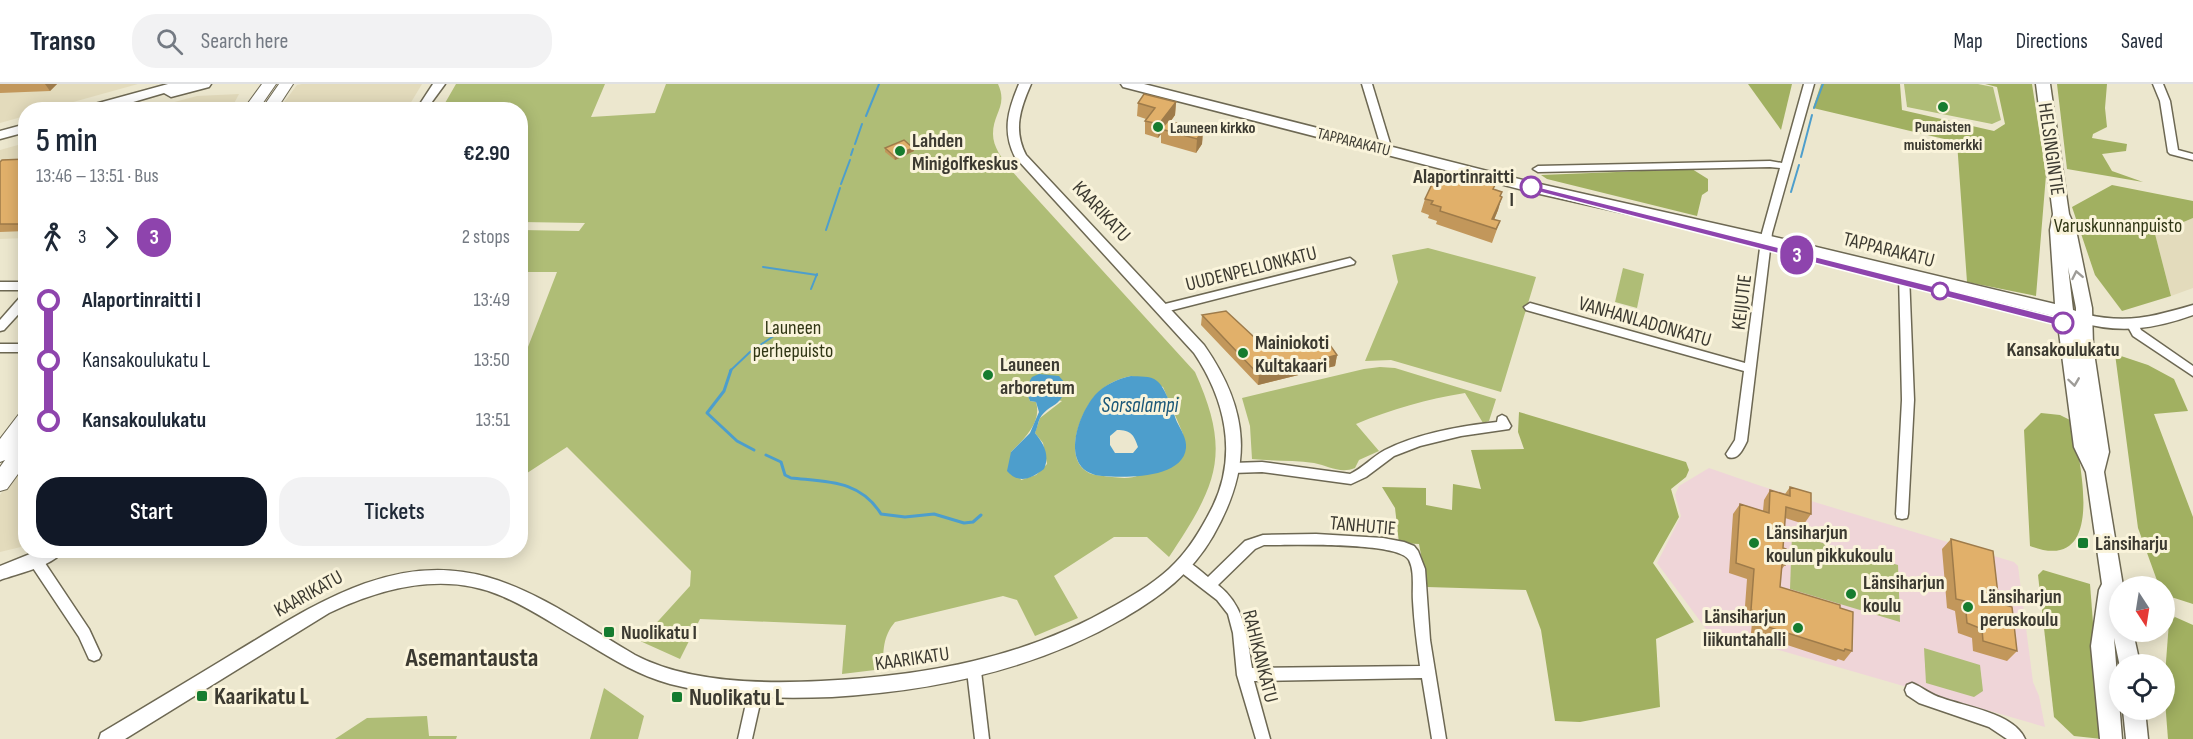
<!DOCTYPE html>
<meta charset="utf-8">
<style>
:root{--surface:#fff;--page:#f2f2f3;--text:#1f2937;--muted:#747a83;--line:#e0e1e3;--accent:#111827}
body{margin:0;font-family:"Sofia Sans Condensed",sans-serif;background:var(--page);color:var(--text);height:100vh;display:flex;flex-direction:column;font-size:22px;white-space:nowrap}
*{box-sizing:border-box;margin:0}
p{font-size:20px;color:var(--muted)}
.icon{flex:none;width:33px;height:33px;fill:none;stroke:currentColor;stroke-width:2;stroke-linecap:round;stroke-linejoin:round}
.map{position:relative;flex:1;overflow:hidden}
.side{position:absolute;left:18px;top:18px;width:510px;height:456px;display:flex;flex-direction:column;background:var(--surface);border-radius:24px;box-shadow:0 3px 15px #0003}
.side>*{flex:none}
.badge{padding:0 12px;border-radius:20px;font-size:21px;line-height:39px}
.needle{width:39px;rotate:168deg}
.tools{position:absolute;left:2109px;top:492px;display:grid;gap:12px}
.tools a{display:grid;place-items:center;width:66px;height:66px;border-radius:50%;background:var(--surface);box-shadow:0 3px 15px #0003;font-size:30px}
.map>.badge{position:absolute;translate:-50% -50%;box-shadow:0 0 0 3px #fff}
.legs{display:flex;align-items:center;gap:9px;height:66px;padding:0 18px;font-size:20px}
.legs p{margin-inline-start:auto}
.head{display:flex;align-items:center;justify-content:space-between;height:102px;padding:0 18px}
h1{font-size:33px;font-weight:600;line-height:45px}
.primary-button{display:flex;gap:12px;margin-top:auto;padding:12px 18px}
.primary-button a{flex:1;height:69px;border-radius:24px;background:var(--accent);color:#fff;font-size:24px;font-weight:600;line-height:69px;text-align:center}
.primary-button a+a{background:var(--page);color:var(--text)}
ul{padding:0 18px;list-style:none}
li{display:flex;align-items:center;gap:21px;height:60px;font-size:22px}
li i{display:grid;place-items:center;width:9px;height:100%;margin:0 8px;background:currentColor}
li i::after{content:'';width:15px;height:15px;margin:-8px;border:4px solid;border-radius:50%;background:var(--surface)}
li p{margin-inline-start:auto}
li:first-child i{background:linear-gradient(#0000 50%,currentColor 0)}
li:last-child i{background:linear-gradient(currentColor 50%,#0000 0)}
header{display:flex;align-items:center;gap:36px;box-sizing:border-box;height:84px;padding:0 30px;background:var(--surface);border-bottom:2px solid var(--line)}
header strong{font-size:28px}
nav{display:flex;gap:33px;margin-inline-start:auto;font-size:21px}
.search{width:420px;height:54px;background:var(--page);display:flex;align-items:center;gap:15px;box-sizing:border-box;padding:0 21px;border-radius:24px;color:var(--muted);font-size:22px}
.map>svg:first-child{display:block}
.built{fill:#e3dbbc}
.education{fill:#efd5d8}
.green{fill:#afbd76;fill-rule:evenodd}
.forest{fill:#a1b061}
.water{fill:#4d9ecc;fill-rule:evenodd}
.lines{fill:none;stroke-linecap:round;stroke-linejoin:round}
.stream-far1{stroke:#4d9ecc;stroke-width:2}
.stream{stroke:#4d9ecc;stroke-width:3}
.minor-casing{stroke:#6d6853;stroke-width:3}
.tertiary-casing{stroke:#6d6853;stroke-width:3}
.secondary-casing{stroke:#6d6853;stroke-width:3}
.primary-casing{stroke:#6d6853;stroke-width:2}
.minor{fill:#fff;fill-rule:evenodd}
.tertiary{fill:#fff;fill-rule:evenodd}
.secondary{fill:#fff;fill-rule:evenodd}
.primary{fill:#fff;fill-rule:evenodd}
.wall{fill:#c2975b}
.shaded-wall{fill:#9e7b4a}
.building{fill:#e1b06a;stroke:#9e7b4a;stroke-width:1.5}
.oneway{stroke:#9e9c98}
.line-1{fill:#8e44ad;stroke:#fff;stroke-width:1.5}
.poi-dot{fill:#167c2f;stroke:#faf4db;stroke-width:2}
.stop-1-dot{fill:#fff;stroke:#8e44ad;stroke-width:3}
.labels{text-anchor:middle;stroke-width:6;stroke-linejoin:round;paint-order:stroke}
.far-poi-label{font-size:16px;font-weight:bold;fill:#3c3a31;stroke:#faf4db}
.far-street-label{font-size:16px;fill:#3c3a31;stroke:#faf4db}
.poi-label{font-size:20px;font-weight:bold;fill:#3c3a31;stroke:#faf4db;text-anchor:start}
.street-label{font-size:20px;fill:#3c3a31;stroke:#faf4db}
.stop-label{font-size:20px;font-weight:bold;fill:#3c3a31;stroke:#faf4db;text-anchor:end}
.park-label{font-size:20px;fill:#303614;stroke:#faf4db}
.water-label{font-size:21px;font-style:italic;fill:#1a5778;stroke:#faf4db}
.near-poi-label{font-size:24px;font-weight:bold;fill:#3c3a31;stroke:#faf4db;text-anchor:start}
.district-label{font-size:26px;font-weight:bold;fill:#3c3a31;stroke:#faf4db}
</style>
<header>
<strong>Transo</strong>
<div class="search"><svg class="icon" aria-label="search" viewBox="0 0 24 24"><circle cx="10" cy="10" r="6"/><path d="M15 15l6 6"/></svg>Search here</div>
<nav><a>Map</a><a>Directions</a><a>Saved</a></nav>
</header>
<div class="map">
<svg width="2193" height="655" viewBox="0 0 2193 655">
<rect width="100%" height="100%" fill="#ece7ce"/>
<g class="built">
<polygon points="0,0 138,0 48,25 26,26 25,32 0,39"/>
<polygon points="302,0 422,0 407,25 279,25 297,1"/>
<polygon points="239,10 231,25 148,25 197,12"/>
<polygon points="25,59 25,154 0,155 0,66"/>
<polygon points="2193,134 2193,204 2171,212 2155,150"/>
<polygon points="25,374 25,462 0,468 0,411"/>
</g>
<polygon class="education" points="1709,384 1761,402 2014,478 2018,482 2033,598 2039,612 2045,643 1706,545 1657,479 1681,432 1675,411 1679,402"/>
<g class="green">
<path d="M456 0H605L591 33 655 29 666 0H998C1008 22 993 29 993 50 993 63 1002 74 1009 84L1195 288C1232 370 1217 401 1169 473L1147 453H1114L1054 492 1078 534 1035 552 1017 516 1003 512 895 538C883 552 883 567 883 585L842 590 846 541 700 535 680 575 640 557 690 502 691 487 567 363 521 393V281L557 188H521V146L579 147 585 139 521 138 520 26H441ZM1131 292 1163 303 1183 350C1169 363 1155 380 1139 391 1132 395 1120 394 1112 393 1105 392 1096 392 1089 389 1062 375 1080 329 1095 312 1104 301 1117 295 1131 292ZM1027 309 1062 317 1040 334 1035 349 1043 359 1047 380 1036 391 1021 396 1011 368C1025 354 1042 338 1036 318L1030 317Z"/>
<polygon points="1904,0 1978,0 1993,3 2001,36 1992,40 1907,23"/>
<polygon points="1428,164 1536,193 1501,308 1391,276 1365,277 1398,198 1392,171"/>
<polygon points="1623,184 1644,190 1637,224 1615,218"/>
<path d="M1380 283 1395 284 1496 315 1489 337 1483 339 1465 309C1427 315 1392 325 1356 340L1379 367 1359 376 1355 384C1340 390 1329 382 1314 379 1294 376 1272 377 1252 375L1250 342 1242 314 1364 285Z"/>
<polygon points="1792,450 1898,481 1900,538 1790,505"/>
<polygon points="1924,564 1980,581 1983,607 1974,613 1926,599"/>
<polygon points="604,604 644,632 638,655 590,655"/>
<polygon points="427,632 429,652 457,652 456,655 335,655 367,634"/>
</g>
<g class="forest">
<polygon points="1748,0 1792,0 1781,46"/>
<polygon points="1821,0 1900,0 1902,26 1994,47 2005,40 1997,3 1985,0 2032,0 2046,91 2036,212 1967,198 1957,58 1813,24"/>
<polygon points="2057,0 2107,0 2105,24 2107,43 2093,50 2092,54 2127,60 2126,67 2102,70 2112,87 2143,98 2067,85"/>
<polygon points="1692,85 1708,95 1708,107 1702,111 1697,132 1547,95 1541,91"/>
<polygon points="2112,101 2193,117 2193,134 2155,150 2171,212 2122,227 2095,191 2072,123"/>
<polygon points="2115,270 2148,281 2174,295 2188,327 2154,330 2193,433 2193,520 2165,511 2164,502 2159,502 2138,444"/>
<polygon points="1519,328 1686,378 1689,386 1686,393 1671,405 1679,433 1653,479 1694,538 1656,555 1660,623 1580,638 1555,637 1541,546 1526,506 1427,503 1419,460 1399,459 1395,424 1382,403 1426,404 1426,421 1452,426 1453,400 1481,405 1471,366 1524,365 1518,348"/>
<path d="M2041 329 2060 331 2072 337C2079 375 2109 492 2030 462L2024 346Z"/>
<polygon points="2043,486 2090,500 2102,655 2074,652 2054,633 2038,491"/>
<polygon points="2175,533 2193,541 2193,655 2168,655 2164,604 2169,538"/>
</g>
<g class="water">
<path d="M1039 290 1059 292 1065 299C1064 324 1050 318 1040 334 1038 338 1037 345 1035 349 1044 360 1050 371 1044 385 1032 394 1019 401 1007 387L1011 368 1030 349 1039 328 1036 318 1030 317 1025 305 1032 293Z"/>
<path d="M1131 292C1139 293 1150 291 1157 297 1166 304 1173 328 1177 338 1181 346 1187 355 1186 364 1183 395 1124 394 1102 392 1059 388 1076 333 1095 311 1104 301 1117 295 1131 292ZM1117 346C1131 346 1134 351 1138 363L1133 369H1115L1110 361V352Z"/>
</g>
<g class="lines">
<g class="stream-far1">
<polyline points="1814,24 1823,0"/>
<polyline points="866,32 879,0"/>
<polyline points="855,60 862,40"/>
<polyline points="851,71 853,65"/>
<polyline points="1801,73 1812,31"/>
<polyline points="841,100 850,76"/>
<polyline points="1791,108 1799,81"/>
<polyline points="826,146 840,104"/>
<polyline points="763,183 817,191"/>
<polyline points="811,205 817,190"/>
<polyline points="730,287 750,268 784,245"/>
</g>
<g class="stream">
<polyline points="731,286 724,307 707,329 737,357 754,366"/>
<path d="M766 371 781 378 785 391 791 394C828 398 860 396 881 430L905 433 934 430 964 439 973 438 981 431"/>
</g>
<g class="minor-casing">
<g id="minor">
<polygon points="1362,0 1372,0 1392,66 1390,68 1384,68 1382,66"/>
<path d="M1804 0H1814L1772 149 1747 357C1743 365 1738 377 1728 373L1726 370 1735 356 1744 287 1526 226 1524 223 1530 219 1745 279 1762 149 1780 84 1770 83 1538 88 1533 85 1538 82 1770 77 1782 79Z"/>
<polygon points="2153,0 2163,0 2170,17 2178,66 2193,70 2193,76 2170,70 2168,68 2160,17"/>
<polygon points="1350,174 1355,178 1354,180 1161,229 1155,225 1161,221"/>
<polygon points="1904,186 1909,190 1914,316 1908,430 1907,434 1902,435 1897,434 1896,430 1902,316 1899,190"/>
<rect x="0" y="198" width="26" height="8"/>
<polygon points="26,210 26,222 4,246 0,247 0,236 22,211"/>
<polygon points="2133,237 2137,238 2141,246 2193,282 2193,292 2133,252 2127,241"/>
<polygon points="0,260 18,260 24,264 18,268 0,268"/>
<path d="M1502 331 1506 333 1511 342 1509 345 1461 352 1420 362 1394 372 1366 393 1351 400 1262 388 1232 389 1228 387 1226 384 1228 381 1232 379 1262 378 1350 390C1363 384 1372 373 1385 366 1419 349 1459 342 1497 338L1498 333Z"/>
<path d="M1316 450 1383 454 1404 458 1414 462 1418 467 1425 485 1430 556 1446 655H1432L1422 594 1254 597 1270 655H1256L1237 591 1233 549 1228 530 1217 516 1178 486 1176 482 1178 478C1189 474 1200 487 1208 493L1245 457 1263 451ZM1264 461C1287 461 1399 457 1409 476 1415 488 1412 504 1413 517 1414 539 1417 560 1420 582L1252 584C1247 552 1245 522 1218 501L1255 465Z"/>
<polygon points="36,471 41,473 89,545 101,571 99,575 94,577 89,575 79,553 31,481 29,477 31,473"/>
<polygon points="974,581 979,582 981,587 989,655 975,655 967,587 969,582"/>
<polygon points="756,599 761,601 763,606 752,655 738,655 749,606 751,601"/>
<path d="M1912 599C1922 603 1931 611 1942 614 1966 623 2014 629 2025 655H2007L1989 643 1919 619 1907 611 1905 606 1907 601Z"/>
</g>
</g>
<g class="tertiary-casing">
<g id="tertiary">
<polygon points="433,0 445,0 426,26 416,26"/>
<path d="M1019 0H1031C1020 25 1013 46 1026 71L1204 261C1250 327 1253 382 1213 452 1191 490 1161 512 1124 534 1035 586 934 607 832 613 777 615 724 614 670 600 638 591 614 576 586 559 559 544 532 525 504 513 447 487 383 503 329 529L125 655H99L101 649C146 622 190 596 234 569 311 523 392 466 487 493 540 508 587 543 635 571 688 599 763 600 821 597 926 592 1025 574 1116 521 1137 509 1159 496 1175 479 1191 463 1203 442 1213 422 1238 370 1225 315 1194 269L1015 73C1002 47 1008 26 1019 0Z"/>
<path d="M2193 221V231C2155 245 2119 250 2079 238L2077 235 2084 230C2127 240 2152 233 2193 221Z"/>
<path d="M40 466H63C55 482 16 490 0 496V482Z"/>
</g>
</g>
<g class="secondary-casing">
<g id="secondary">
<polygon points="168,0 211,0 209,3 171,13 164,9 106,26 82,26 84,23"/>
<path d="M1121 0H1144L1531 98 1766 151 2055 220 2050 146 2053 130 2036 0H2050L2069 130 2076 146 2092 224 2093 262 2109 368 2104 388 2123 502H2120V548H2133L2140 580H2120V583L2114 554 2122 655H2100L2091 562 2099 506 2102 500 2086 388 2074 363 2057 233 1766 161 1531 108 1123 3ZM2068 183 2076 224V227L2073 226Z"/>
<polygon points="26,40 26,48 0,55 0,47"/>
<polygon points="2123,626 2145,626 2148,655 2126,655"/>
</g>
</g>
<g class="primary-casing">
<g id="primary">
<polygon points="262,0 276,0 258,26 243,26"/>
<polygon points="279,0 293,0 276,26 261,26"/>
<polygon points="26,328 26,350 21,357 26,356 26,379 7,405 0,407 0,383 5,376 0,378 0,355 19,330"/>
</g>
</g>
<use href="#minor" class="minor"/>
<use href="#tertiary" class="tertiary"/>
<use href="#secondary" class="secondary"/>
<use href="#primary" class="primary"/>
</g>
<g class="wall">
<polygon points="0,0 57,0 50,7 0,9"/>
<polygon points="1176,18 1175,31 1171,37 1203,46 1202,60 1196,69 1161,59 1161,50 1158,54 1145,50 1145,37 1146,35 1137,32 1138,19"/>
<polygon points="885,64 914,67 895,76 885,68"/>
<polygon points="26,75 26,147 0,148 0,78"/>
<polygon points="1449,98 1494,105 1501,112 1498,126 1494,136 1500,137 1492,159 1436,140 1437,137 1428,134 1429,131 1421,128 1425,115"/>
<polygon points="1202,231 1268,266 1316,259 1337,271 1335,282 1258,301 1201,241"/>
<polygon points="1790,403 1811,430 1804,440 1785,434 1783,464 1785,481 1781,486 1780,503 1840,524 1852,567 1844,577 1838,575 1836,577 1751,549 1752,539 1744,536 1747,495 1729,489 1733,430 1740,420 1763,427 1764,416 1770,406 1785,410"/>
<polygon points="1951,455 1999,519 2017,567 2007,577 1973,567 1972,554 1958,549 1955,527 1947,524 1942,465"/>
</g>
<g class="shaded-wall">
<polygon points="45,0 57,0 50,7"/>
<polygon points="1176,18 1175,31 1164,46 1161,45 1161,50 1158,54 1159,40"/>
<polygon points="1203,46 1202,60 1196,69 1197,55"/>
<polygon points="913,64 914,67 895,76 894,72"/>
<polygon points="1502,113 1498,126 1491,143 1492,135"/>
<polygon points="1337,271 1335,282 1258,301 1259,291"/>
</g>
<g class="building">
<polygon points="1144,10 1176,18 1159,40 1145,37 1155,24 1138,19"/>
<polygon points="1168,37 1203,46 1197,55 1161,45"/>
<polygon points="904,56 913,64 894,72 885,64"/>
<polygon points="26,75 26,140 0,140 0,78 2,76"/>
<polygon points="1454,88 1496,99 1493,105 1502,108 1500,112 1502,113 1492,135 1500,137 1496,145 1440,127 1441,123 1431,120 1433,117 1425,115 1435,94 1449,98"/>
<polygon points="1226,227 1268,266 1315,257 1316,259 1324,258 1330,261 1337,271 1259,291 1202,231"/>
<polygon points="1790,403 1811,409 1811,430 1786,423 1783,464 1786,465 1785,481 1782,480 1780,503 1840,521 1840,524 1853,528 1852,567 1845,565 1844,567 1759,540 1759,529 1751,526 1754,485 1736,479 1740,420 1769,429 1770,406 1790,412"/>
<polygon points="1951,455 1993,467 1999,519 2012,523 2017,567 1983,557 1982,545 1967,539 1965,517 1956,515"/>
</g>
<defs><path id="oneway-chevron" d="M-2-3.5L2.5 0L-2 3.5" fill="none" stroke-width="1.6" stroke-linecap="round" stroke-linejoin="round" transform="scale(1.5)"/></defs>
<g class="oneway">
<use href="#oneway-chevron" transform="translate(2077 191) rotate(-101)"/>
<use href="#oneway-chevron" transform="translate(2074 298) rotate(82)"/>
</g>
<polygon class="line-1" points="1527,100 2063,235 2069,239 2063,243 1527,105"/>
<g class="poi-dot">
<circle cx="1943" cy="23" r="6"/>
<circle cx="1158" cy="43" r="6"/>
<circle cx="900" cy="67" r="6"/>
<circle cx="1243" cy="269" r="6"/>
<circle cx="988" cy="291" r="6"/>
<circle cx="1754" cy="459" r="6"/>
<rect x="2077" y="453" width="12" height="12" rx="3"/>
<circle cx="1851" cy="510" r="6"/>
<circle cx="1968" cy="523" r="6"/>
<circle cx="1798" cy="544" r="6"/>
<rect x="603" y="542" width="12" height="12" rx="3"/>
<rect x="196" y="606" width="12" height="12" rx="3"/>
<rect x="671" y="607" width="12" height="12" rx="3"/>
</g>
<g class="stop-1-dot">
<circle cx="1531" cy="103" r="10"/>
<circle cx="1940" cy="207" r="8"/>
<circle cx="2063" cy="239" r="10"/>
</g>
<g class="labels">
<g class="far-poi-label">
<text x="1943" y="48">Punaisten<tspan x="1943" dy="18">muistomerkki</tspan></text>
<text x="1170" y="49" text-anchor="start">Launeen kirkko</text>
</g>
<g class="far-street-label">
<text transform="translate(1354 57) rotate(14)" y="6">TAPPARAKATU</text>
</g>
<g class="poi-label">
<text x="912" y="63">Lahden<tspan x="912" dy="23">Minigolfkeskus</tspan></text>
<text x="1255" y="265">Mainiokoti<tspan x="1255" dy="23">Kultakaari</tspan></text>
<text x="1000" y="287">Launeen<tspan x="1000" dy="23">arboretum</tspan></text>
<text x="1766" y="455">Länsiharjun<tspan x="1766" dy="23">koulun pikkukoulu</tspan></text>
<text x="2095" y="466">Länsiharju</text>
<text x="1863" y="505">Länsiharjun<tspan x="1863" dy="23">koulu</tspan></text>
<text x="1980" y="519">Länsiharjun<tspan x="1980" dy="23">peruskoulu</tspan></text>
<text x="1786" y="539" text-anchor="end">Länsiharjun<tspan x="1786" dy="23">liikuntahalli</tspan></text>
<text x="621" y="555">Nuolikatu I</text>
</g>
<g class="street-label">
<text transform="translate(2052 65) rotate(82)" y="7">HELSINGINTIE</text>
<text transform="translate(1102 127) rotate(47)" y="7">KAARIKATU</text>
<text transform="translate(1889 165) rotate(14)" y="7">TAPPARAKATU</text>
<text transform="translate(1251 184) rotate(-14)" y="7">UUDENPELLONKATU</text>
<text transform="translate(1741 218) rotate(-83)" y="7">KEIJUTIE</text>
<text transform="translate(1645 237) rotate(16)" y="7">VANHANLADONKATU</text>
<text transform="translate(1363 441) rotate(5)" y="7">TANHUTIE</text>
<text transform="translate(308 509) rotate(-29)" y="7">KAARIKATU</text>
<text transform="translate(1261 572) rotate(76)" y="7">RAHIKANKATU</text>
<text transform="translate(912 574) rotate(-8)" y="7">KAARIKATU</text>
</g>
<g class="stop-label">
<text x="1514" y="99">Alaportinraitti<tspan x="1514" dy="23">I</tspan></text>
<text x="2063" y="272" text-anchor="middle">Kansakoulukatu</text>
</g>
<g class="park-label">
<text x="2118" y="148">Varuskunnanpuisto</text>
<text x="793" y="250">Launeen<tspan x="793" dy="23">perhepuisto</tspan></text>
</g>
<g class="water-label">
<text x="1140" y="328">Sorsalampi</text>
</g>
<g class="near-poi-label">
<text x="214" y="620">Kaarikatu L</text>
<text x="689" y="621">Nuolikatu L</text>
</g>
<g class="district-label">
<text x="472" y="582">Asemantausta</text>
</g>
</g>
</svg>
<div class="tools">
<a><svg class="needle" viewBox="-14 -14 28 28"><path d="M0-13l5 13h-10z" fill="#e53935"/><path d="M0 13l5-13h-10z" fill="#747a83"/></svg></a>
<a><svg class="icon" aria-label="locate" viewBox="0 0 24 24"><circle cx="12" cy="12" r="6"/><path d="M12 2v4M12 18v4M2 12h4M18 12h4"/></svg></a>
</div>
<b class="badge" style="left:1797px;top:171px;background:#8e44ad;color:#fff">3</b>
<section class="side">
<div class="head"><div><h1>5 min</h1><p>13:46 – 13:51 · Bus</p></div><b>€2.90</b></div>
<div class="legs"><svg class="icon" aria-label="walk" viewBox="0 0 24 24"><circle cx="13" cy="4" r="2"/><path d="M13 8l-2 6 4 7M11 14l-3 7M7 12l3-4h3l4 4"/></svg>3<svg class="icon" aria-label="forward" viewBox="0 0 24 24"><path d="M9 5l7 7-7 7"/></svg><b class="badge" style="background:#8e44ad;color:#fff">3</b><p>2 stops</p></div>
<ul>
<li><i style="color:#8e44ad"></i><b>Alaportinraitti I</b><p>13:49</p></li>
<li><i style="color:#8e44ad"></i><span>Kansakoulukatu L</span><p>13:50</p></li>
<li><i style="color:#8e44ad"></i><b>Kansakoulukatu</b><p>13:51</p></li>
</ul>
<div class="primary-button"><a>Start</a><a>Tickets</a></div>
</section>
</div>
